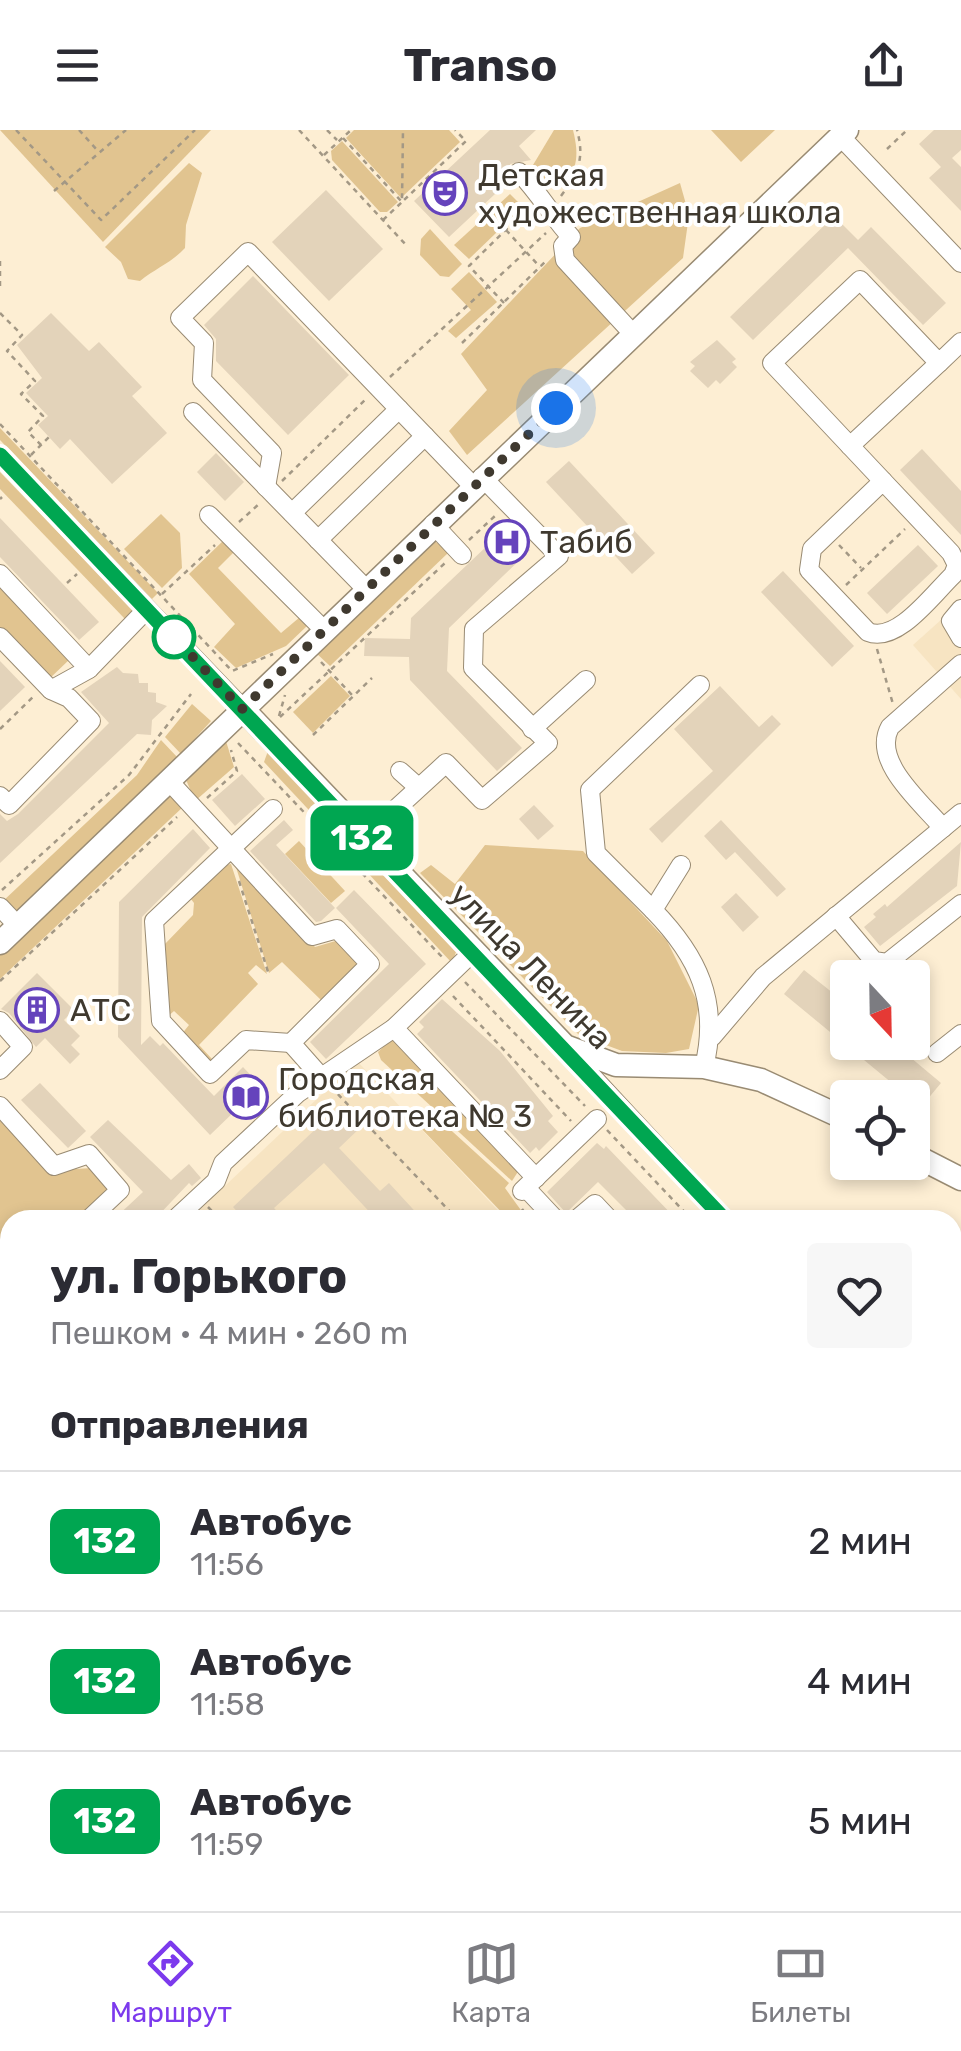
<!DOCTYPE html>
<html lang="ru">
<meta charset="utf-8">
<style>
:root{--surface:#fff;--page:#f7f7f7;--text:#2b2b33;--muted:#7c7c81;--line:#e1e1e2;--accent:#7c3aed}
body{margin:0;font-family:Rubik,sans-serif;background:var(--page);color:var(--text);height:100vh;display:flex;flex-direction:column;font-size:38px;white-space:nowrap}
*{box-sizing:border-box;margin:0}
p{font-size:32px;color:var(--muted)}
.icon{flex:none;width:55px;height:55px;fill:none;stroke:currentColor;stroke-width:2;stroke-linecap:round;stroke-linejoin:round}
.map{position:relative;flex:1;overflow:hidden}
.sheet{position:absolute;left:0px;top:1080px;width:962px;height:702px;display:flex;flex-direction:column;background:var(--surface);border-radius:30px 30px 0 0;box-shadow:0 5px 15px #0003}
.sheet>*{flex:none}
.badge{padding:0 20px;border-radius:15px;font-size:35px;line-height:65px}
.needle{width:65px;rotate:158deg}
.buttons{position:absolute;left:830px;top:830px;display:grid;gap:20px}
.buttons a{display:grid;place-items:center;width:100px;height:100px;border-radius:10px;background:var(--surface);box-shadow:0 5px 15px #0003;font-size:50px}
.you{position:absolute;width:50px;height:50px;margin:-25px;border:8px solid #fff;border-radius:50%;background:#1a73e8;box-shadow:0 0 0 15px #1a73e833}
.map>.badge{position:absolute;translate:-50% -50%;box-shadow:0 0 0 5px #fff}
h2{padding:0 50px;font-size:38px;line-height:90px}
.round{display:grid;place-items:center;flex:none;width:105px;height:105px;border-radius:10px;background:var(--page)}
.headline{display:flex;align-items:center;justify-content:space-between;height:170px;padding:0 50px}
h1{font-size:48px;font-weight:700;line-height:75px}
ul{padding:0;list-style:none}
li{display:flex;align-items:center;gap:30px;height:140px;padding:0 50px;border-top:2px solid var(--line)}
li div{flex:1}
li b{display:block;font-size:38px}
li em{font-style:normal}
li .badge{min-width:110px;font-weight:700;text-align:center}
header{display:flex;justify-content:space-between;align-items:center;height:130px;padding:0 50px;background:var(--surface);font-size:45px;font-weight:700}
.tabs{display:flex;justify-content:space-around;align-items:center;height:140px;border-top:2px solid var(--line);background:var(--surface);font-size:28px;color:var(--muted)}
.tabs a{display:grid;justify-items:center;gap:5px}
.tabs .on{color:var(--accent)}
.map>svg:first-child{display:block}
.built{fill:#f7e4c2}
.green{fill:#e1c490}
.building{fill:#e3d3ba}
.lines{fill:none;stroke-linecap:round;stroke-linejoin:round}
.minor-casing{stroke:#998b73;stroke-width:20}
.major-casing{stroke:#998b73;stroke-width:25}
.path{stroke:#a39885;stroke-width:2.5;stroke-dasharray:5 5;stroke-linecap:butt}
.minor{stroke:#fff;stroke-width:18}
.major{stroke:#fff;stroke-width:22}
.line-casing{stroke:#fff;stroke-width:22}
.line{stroke:#00a651;stroke-width:15}
.walk{stroke:#3f392f;stroke-width:10;stroke-dasharray:0 18}
.stop-dot{fill:#fff;stroke:#00a651;stroke-width:5}
.labels{text-anchor:middle;stroke-width:8;stroke-linejoin:round;paint-order:stroke}
.poi-label{font-size:32px;fill:#3f392f;stroke:#fff;text-anchor:start}
.street-label{font-size:32px;fill:#3f392f;stroke:#fff}
</style>
<header><svg class="icon" aria-label="menu" viewBox="0 0 24 24"><path d="M4 6h16M4 12h16M4 18h16"/></svg>Transo<svg class="icon" aria-label="share" viewBox="0 0 24 24"><path d="M12 15V3M7 8l5-5 5 5M5 13v7h14v-7"/></svg></header>
<div class="map">
<svg width="961" height="1781" viewBox="0 0 961 1781">
<rect width="100%" height="100%" fill="#fdeed3"/>
<g class="built">
<polygon points="961,472 961,569 913,515"/>
<polygon points="357,931 507,1090 189,1090"/>
<polygon points="10,1267 10,1383 0,1372 0,1276"/>
<polygon points="0,1430 10,1441 10,1594 0,1596"/>
<polygon points="661,1773 804,1773 808,1781 664,1781"/>
</g>
<g class="green">
<polygon points="0,0 211,0 103,112"/>
<polygon points="354,0 449,0 460,12 401,68 346,8"/>
<path d="M554 0H573C579 24 580 48 551 57L533 35Z"/>
<polygon points="711,0 775,0 741,32"/>
<polygon points="342,11 398,72 387,82 380,82 332,30 331,21"/>
<path d="M189 33 202 43 186 95 185 118C171 133 156 138 140 151L128 149 121 132 105 117Z"/>
<polygon points="680,53 689,85 683,128 467,325 449,301 487,260 461,224 580,98"/>
<polygon points="510,64 523,77 469,129 454,115"/>
<polygon points="430,99 462,134 449,147 440,146 420,125 421,109"/>
<polygon points="469,142 497,172 456,208 448,201 471,180 451,159"/>
<polygon points="0,298 158,463 152,469 0,310"/>
<polygon points="0,342 132,479 132,490 125,489 0,359"/>
<polygon points="161,384 180,403 182,438 162,458 124,419"/>
<polygon points="226,408 237,419 218,438 281,503 300,487 307,496 286,516 236,538 214,517 235,494 189,444"/>
<polygon points="432,409 449,422 330,536 315,522"/>
<polygon points="0,451 71,528 47,551 0,501"/>
<polygon points="331,546 350,566 313,603 293,582"/>
<polygon points="192,574 211,591 181,624 165,607"/>
<polygon points="225,608 234,637 195,671 184,645"/>
<polygon points="161,610 178,628 17,783 2,772 137,645"/>
<polygon points="268,621 456,822 452,833 264,632"/>
<polygon points="164,664 174,665 184,676 0,849 0,822"/>
<polygon points="299,711 345,761 331,773 285,724"/>
<polygon points="485,715 583,721 667,811 699,875 689,919 666,923 622,921 579,905 420,743 431,735 455,754"/>
<polygon points="231,734 267,844 256,835 248,843 258,854 199,915 212,929 208,933 181,905 189,895 174,881 166,888 164,815 193,785 194,773 187,764 221,736"/>
<polygon points="235,734 315,817 339,810 358,829 357,838 322,871 282,832 269,843"/>
<polygon points="396,905 521,1037 512,1051 381,930 378,922"/>
<polygon points="431,982 509,1053 505,1058 528,1090 509,1090 418,995"/>
<polygon points="0,986 59,1040 92,1038 110,1057 85,1090 44,1090 37,1082 28,1090 10,1090 10,1107 0,1117"/>
</g>
<g class="building">
<polygon points="490,0 536,0 519,16 531,30 510,34 510,50 449,107 414,71"/>
<polygon points="934,0 961,0 961,20 952,28 961,37 961,81 929,48 941,37 919,14"/>
<polygon points="326,60 383,119 329,171 272,112"/>
<polygon points="834,86 858,110 871,97 946,173 923,195 848,118 753,210 730,187"/>
<polygon points="253,146 349,245 288,305 216,231 216,209 204,195"/>
<polygon points="51,183 89,221 99,212 142,257 132,266 167,303 112,354 70,309 60,319 38,295 48,286 26,263 42,248 17,215"/>
<polygon points="717,210 736,229 732,232 737,237 720,254 716,250 708,258 690,241 695,236 690,232"/>
<polygon points="922,319 961,361 961,405 900,340"/>
<polygon points="216,323 244,352 225,371 197,342"/>
<polygon points="569,331 655,423 632,444 546,352"/>
<polygon points="0,388 99,492 79,510 0,427"/>
<polygon points="508,396 530,420 449,498 447,541 522,618 497,641 410,550 409,527 364,526 365,508 410,509 411,488"/>
<polygon points="918,415 938,436 887,484 867,463"/>
<polygon points="783,441 854,516 832,537 761,462"/>
<polygon points="0,531 25,557 0,581"/>
<polygon points="117,537 123,543 138,544 139,553 148,553 148,562 156,563 156,572 167,576 152,590 151,605 137,604 0,733 0,684 7,691 18,684 109,593 81,562"/>
<polygon points="720,556 759,597 772,585 781,594 662,713 649,699 713,641 674,599"/>
<polygon points="242,644 265,669 235,696 212,670"/>
<polygon points="534,675 554,696 538,710 519,689"/>
<polygon points="284,690 293,700 276,715 335,778 321,791 316,792 250,721"/>
<polygon points="721,690 786,759 777,767 735,722 726,730 704,706"/>
<polygon points="193,699 210,718 142,787 141,915 150,906 160,916 163,913 214,966 243,937 261,956 210,1005 118,907 119,772"/>
<polygon points="961,712 957,756 880,816 864,797 876,787 873,784 885,774 887,777"/>
<polygon points="354,760 426,834 326,929 310,912 389,834 336,778"/>
<polygon points="736,763 759,787 743,802 721,777"/>
<polygon points="804,840 848,875 848,912 892,912 941,953 921,977 784,864"/>
<polygon points="37,843 74,880 64,890 80,906 71,915 80,924 70,934 45,908 36,917 9,883 1,879"/>
<polygon points="442,869 500,921 553,986 548,991 558,1002 539,1021 536,1017 530,1023 417,904 424,897 419,892"/>
<polygon points="40,953 86,1001 68,1018 21,970"/>
<polygon points="341,975 361,997 339,1018 380,1061 389,1053 423,1090 377,1090 324,1033 274,1078 285,1090 245,1090 233,1077"/>
<polygon points="108,990 171,1050 189,1034 201,1048 192,1056 189,1053 154,1090 113,1090 143,1062 90,1007"/>
<polygon points="597,1013 604,1019 606,1016 677,1090 636,1090 598,1052 566,1083 547,1062"/>
</g>
<g class="lines">
<g class="minor-casing">
<g id="minor">
<polyline points="840,6 961,133"/>
<path d="M519 42C540 64 552 86 571 107L563 116 565 130 634 205"/>
<polyline points="193,282 366,459"/>
<polyline points="850,316 939,233"/>
<polyline points="0,325 243,579"/>
<path d="M883 351 951 423 957 435 953 445C933 464 897 514 868 502L809 440 812 419Z"/>
<polyline points="883,351 772,233 860,150 939,233 961,212"/>
<polyline points="266,357 272,323 202,250 204,213 180,188 248,122 473,356"/>
<polyline points="292,383 399,279"/>
<polyline points="209,385 323,499"/>
<polyline points="433,394 462,425"/>
<polyline points="318,410 425,306"/>
<polyline points="0,444 89,539 147,479"/>
<polyline points="961,479 951,491 961,508"/>
<polyline points="0,507 51,560"/>
<polyline points="532,599 586,550"/>
<polyline points="400,641 418,657"/>
<polyline points="168,650 312,806 337,799 370,834 291,913 322,948"/>
<polyline points="0,666 9,675 91,591 69,568 51,560 89,539"/>
<polyline points="273,679 154,791 161,891 210,944 246,910 291,913"/>
<path d="M943 698C922 673 871 631 890 597L961 534"/>
<polyline points="363,709 446,633 482,670 548,613 473,538 474,499 559,426 482,347"/>
<path d="M681 735 653 780C698 826 720 872 704 937"/>
<polyline points="0,777 18,796"/>
<polyline points="653,780 596,723 590,660 700,555"/>
<polyline points="836,786 874,831 887,833 961,774"/>
<polyline points="0,891 23,917 0,940"/>
<polyline points="394,898 536,1048"/>
<polyline points="712,907 763,847 961,683"/>
<polyline points="565,917 725,1090"/>
<polyline points="937,923 961,904"/>
<polyline points="0,976 54,1036 89,1024 120,1060 88,1090"/>
<polyline points="526,1058 556,1090"/>
<polyline points="522,1061 597,989"/>
<polyline points="174,1090 216,1051 223,1033 298,963 394,898 473,822"/>
<polyline points="576,1090 595,1074 610,1090"/>
<polyline points="0,1157 10,1147"/>
<polyline points="0,1257 10,1247"/>
<polyline points="952,1386 961,1403"/>
<polyline points="952,1509 961,1500"/>
<polyline points="0,1718 10,1705"/>
<polyline points="952,1728 961,1724"/>
<polyline points="99,1772 99,1781"/>
<polyline points="477,1772 482,1781"/>
<polyline points="560,1772 563,1781"/>
<polyline points="235,1781 242,1772"/>
<polyline points="427,1781 435,1772"/>
</g>
</g>
<g class="major-casing">
<g id="major">
<polyline points="243,579 565,916 616,935 704,937 761,950 848,990"/>
<polyline points="0,813 847,0"/>
<polyline points="912,1024 961,1049"/>
</g>
</g>
<g class="path">
<polyline points="16,0 101,90 195,0"/>
<polyline points="79,0 98,21"/>
<polyline points="299,0 407,116"/>
<polyline points="327,0 337,10"/>
<polyline points="343,8 402,72 466,11 455,0"/>
<polyline points="887,19 907,0"/>
<polyline points="324,25 351,0"/>
<polyline points="54,61 126,0"/>
<path d="M561 66C578 43 585 29 577 0"/>
<polyline points="383,90 402,72 403,0"/>
<polyline points="506,100 540,137"/>
<polyline points="0,131 0,160"/>
<polyline points="504,173 469,136 528,78"/>
<polyline points="0,183 22,205 7,221 35,251 21,264 43,286 28,302 41,315"/>
<polyline points="462,213 547,130"/>
<polyline points="390,247 546,103"/>
<polyline points="0,294 232,541 273,524"/>
<polyline points="31,325 49,307"/>
<polyline points="282,351 366,269"/>
<polyline points="0,369 2,367"/>
<polyline points="239,392 259,374"/>
<polyline points="469,410 496,385"/>
<polyline points="839,415 861,438"/>
<polyline points="67,453 77,444"/>
<polyline points="846,455 905,399"/>
<polyline points="162,464 215,415"/>
<polyline points="877,519 893,574"/>
<polyline points="321,532 353,566"/>
<polyline points="279,586 285,565"/>
<polyline points="280,587 445,433"/>
<polyline points="0,599 35,565"/>
<polyline points="313,605 372,548"/>
<polyline points="238,613 443,828"/>
<polyline points="207,668 237,641 231,620"/>
<polyline points="239,751 269,845"/>
<polyline points="2,760 129,645 191,564"/>
<polyline points="0,851 177,687"/>
<polyline points="465,852 585,976"/>
<polyline points="453,866 571,991"/>
<polyline points="331,957 458,1090"/>
<polyline points="607,1000 692,1090"/>
<polyline points="208,1077 221,1090"/>
<polyline points="522,1079 530,1090"/>
<polyline points="0,1404 10,1415"/>
<polyline points="0,1518 10,1519"/>
<polyline points="0,1589 10,1587"/>
<polyline points="746,1772 749,1781"/>
<polyline points="730,1781 747,1775"/>
</g>
<use href="#minor" class="minor"/>
<use href="#major" class="major"/>
</g>
<g class="lines">
<g class="line-casing">
<polyline id="line" points="0,325 725,1090"/>
</g>
<use href="#line" class="line"/>
<polyline class="walk" points="174,507 171,504 242,579 556,278"/>
</g>
<defs>
<g id="theatre-ring" transform="scale(2.25)"><circle r="9.5" fill="#fff" stroke="#6543bc" stroke-width="1.5"/><path d="M-5-5.5Q0-4 5-5.5V0Q5 5 0 6Q-5 5-5 0ZM-3.3-2.5H-1v1.5H-3.3ZM1-2.5H3.3v1.5H1ZM-2.8 1Q0 5.5 2.8 1Z" fill="#6543bc"/></g>
<g id="hospital-ring" transform="scale(2.25)"><circle r="9.5" fill="#fff" stroke="#6543bc" stroke-width="1.5"/><path d="M-5-5h3v3.5h4V-5h3V5h-3V1.5h-4V5h-3Z" fill="#6543bc"/></g>
<g id="building-ring" transform="scale(2.25)"><circle r="9.5" fill="#fff" stroke="#6543bc" stroke-width="1.5"/><path d="M-4-6H4V6H1V3H-1V6H-4ZM-2.5-4.3h1.7v1.8h-1.7ZM.8-4.3h1.7v1.8H.8ZM-2.5-1h1.7V.8h-1.7ZM.8-1h1.7V.8H.8Z" fill="#6543bc"/></g>
<g id="library-ring" transform="scale(2.25)"><circle r="9.5" fill="#fff" stroke="#6543bc" stroke-width="1.5"/><path d="M-6-4Q-3-5.5-.7-3.5V5Q-3 3-6 4ZM6-4Q3-5.5 .7-3.5V5Q3 3 6 4Z" fill="#6543bc"/></g>
</defs>
<g fill-rule="evenodd">
<use href="#theatre-ring" x="445" y="63"/>
<use href="#hospital-ring" x="507" y="412"/>
<use href="#building-ring" x="37" y="880"/>
<use href="#library-ring" x="246" y="967"/>
</g>
<circle class="stop-dot" cx="174" cy="507" r="20"/>
<g class="labels">
<g class="poi-label">
<text x="478" y="56">Детская<tspan x="478" dy="37">художественная школа</tspan></text>
<text x="540" y="423">Табиб</text>
<text x="70" y="891">АТС</text>
<text x="278" y="960">Городская<tspan x="278" dy="37">библиотека № 3</tspan></text>
</g>
<g class="street-label">
<text transform="translate(531 836) rotate(46)" y="11">улица Ленина</text>
</g>
</g>
</svg>
<div class="buttons">
<a><svg class="needle" viewBox="-14 -14 28 28"><path d="M0-13l5 13h-10z" fill="#e53935"/><path d="M0 13l5-13h-10z" fill="#7c7c81"/></svg></a>
<a><svg class="icon" aria-label="locate" viewBox="0 0 24 24"><circle cx="12" cy="12" r="6"/><path d="M12 2v4M12 18v4M2 12h4M18 12h4"/></svg></a>
</div>
<div class="you" style="left:556px;top:278px"></div>
<b class="badge" style="left:362px;top:708px;background:#00a651;color:#fff">132</b>
<section class="sheet">
<div class="headline"><div><h1>ул. Горького</h1><p>Пешком · 4 мин · 260 m</p></div><a class="round"><svg class="icon" aria-label="heart" viewBox="0 0 24 24"><path d="M12 20l-8-8c-3-5 5-10 8-4 3-6 11-1 8 4z"/></svg></a></div>
<h2>Отправления</h2>
<ul>
<li><span class="badge" style="background:#00a651;color:#fff">132</span><div><b>Автобус</b><p>11:56</p></div><em>2 мин</em></li>
<li><span class="badge" style="background:#00a651;color:#fff">132</span><div><b>Автобус</b><p>11:58</p></div><em>4 мин</em></li>
<li><span class="badge" style="background:#00a651;color:#fff">132</span><div><b>Автобус</b><p>11:59</p></div><em>5 мин</em></li>
</ul>
</section>
</div>
<nav class="tabs">
<a class="on"><svg class="icon" aria-label="directions" viewBox="0 0 24 24"><path d="M12 3l9 9-9 9-9-9zM9 14v-3h6M13 9l2 2-2 2"/></svg>Маршрут</a>
<a><svg class="icon" aria-label="map" viewBox="0 0 24 24"><path d="M3 6l6-2 6 2 6-2v14l-6 2-6-2-6 2zM9 4v14M15 6v14"/></svg>Карта</a>
<a><svg class="icon" aria-label="tickets" viewBox="0 0 24 24"><path d="M3 7h18v10H3zM15 7v10"/></svg>Билеты</a>
</nav>
